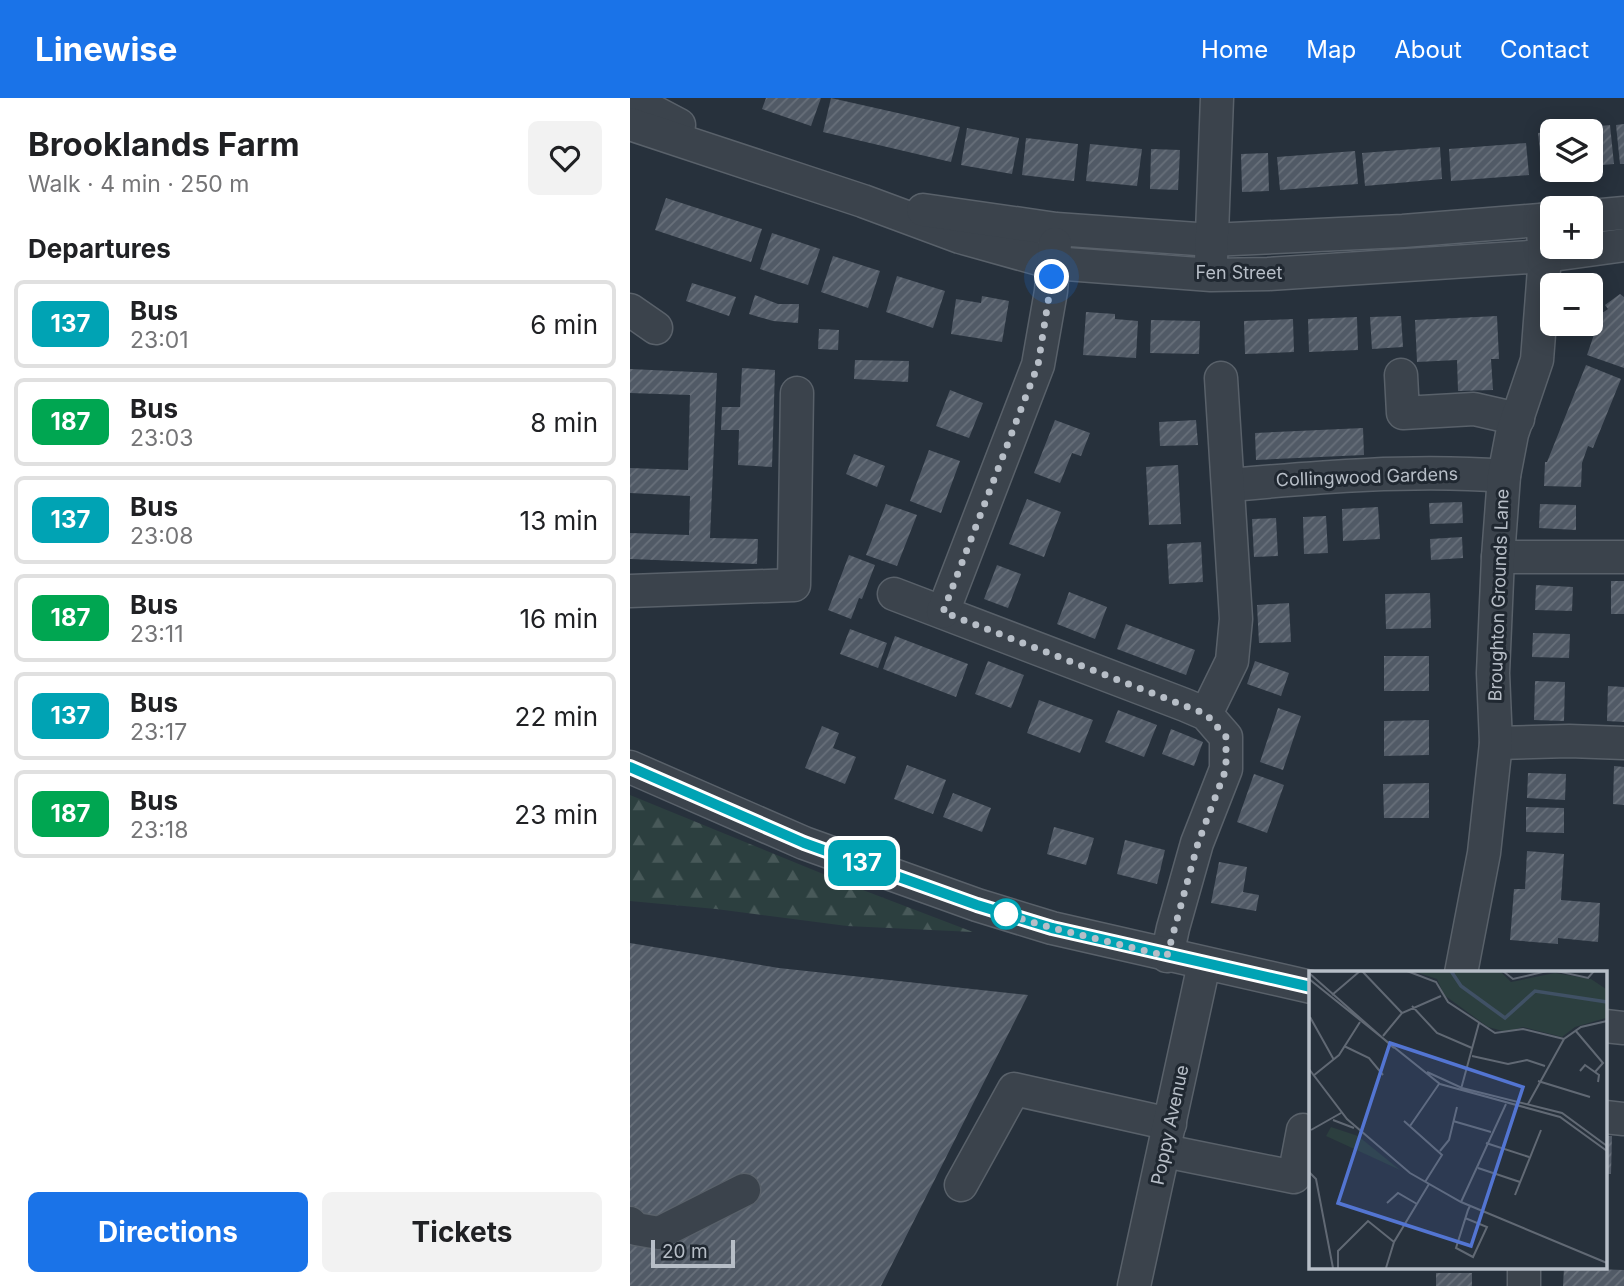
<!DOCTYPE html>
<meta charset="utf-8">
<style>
:root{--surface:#fff;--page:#f2f2f2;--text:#202124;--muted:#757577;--line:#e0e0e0;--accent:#1a73e8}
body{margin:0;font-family:Inter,sans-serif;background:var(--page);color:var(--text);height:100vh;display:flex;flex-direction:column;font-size:26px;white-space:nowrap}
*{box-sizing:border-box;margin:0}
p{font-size:23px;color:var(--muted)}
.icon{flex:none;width:38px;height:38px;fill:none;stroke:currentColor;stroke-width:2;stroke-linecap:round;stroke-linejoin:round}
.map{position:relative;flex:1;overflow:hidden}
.details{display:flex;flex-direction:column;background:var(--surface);width:630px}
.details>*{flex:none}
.badge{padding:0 14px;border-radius:10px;font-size:24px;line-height:46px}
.tools{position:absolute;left:910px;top:21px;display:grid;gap:14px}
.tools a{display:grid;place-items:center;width:63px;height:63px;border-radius:10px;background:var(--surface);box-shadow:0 4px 18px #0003;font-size:35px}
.scale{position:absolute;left:21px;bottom:18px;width:84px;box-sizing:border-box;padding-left:7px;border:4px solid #b7bec7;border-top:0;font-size:19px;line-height:24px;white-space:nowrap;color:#b7bec7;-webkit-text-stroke:5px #202831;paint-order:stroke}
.you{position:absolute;width:35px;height:35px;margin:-18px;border:5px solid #fff;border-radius:50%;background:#1a73e8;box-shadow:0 0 0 10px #1a73e833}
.map>.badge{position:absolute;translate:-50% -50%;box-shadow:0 0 0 4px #fff}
h2{padding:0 28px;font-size:26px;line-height:63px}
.round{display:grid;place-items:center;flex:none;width:74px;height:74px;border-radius:10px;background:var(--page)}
.summary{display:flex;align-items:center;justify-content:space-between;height:119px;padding:0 28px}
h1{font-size:33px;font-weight:700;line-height:52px}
.action{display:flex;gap:14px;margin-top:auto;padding:14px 28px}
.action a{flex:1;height:80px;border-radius:10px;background:var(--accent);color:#fff;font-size:28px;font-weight:700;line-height:80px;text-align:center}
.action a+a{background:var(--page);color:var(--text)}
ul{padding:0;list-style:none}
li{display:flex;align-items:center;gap:21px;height:88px;margin:0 14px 10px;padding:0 14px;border:4px solid var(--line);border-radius:10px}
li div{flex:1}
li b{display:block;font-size:26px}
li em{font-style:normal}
li .badge{min-width:77px;font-weight:700;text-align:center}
header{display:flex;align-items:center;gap:42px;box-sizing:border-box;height:98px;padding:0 35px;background:var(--accent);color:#fff}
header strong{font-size:33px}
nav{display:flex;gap:38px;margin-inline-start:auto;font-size:24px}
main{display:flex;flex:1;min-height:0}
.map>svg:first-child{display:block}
.forest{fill:url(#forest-firs)}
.building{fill:url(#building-hatch)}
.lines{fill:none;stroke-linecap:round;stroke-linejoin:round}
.minor-casing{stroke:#59616a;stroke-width:35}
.minor{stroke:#3b434c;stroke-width:32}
.line-casing{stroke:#fff;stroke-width:16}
.line{stroke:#00a3b4;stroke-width:10}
.walk{stroke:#b7bec7;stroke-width:7;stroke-dasharray:0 12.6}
.stop-dot{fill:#fff;stroke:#00a3b4;stroke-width:3.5}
.labels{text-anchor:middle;stroke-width:6;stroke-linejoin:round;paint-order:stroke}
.street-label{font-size:18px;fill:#b7bec7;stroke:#202831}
.inset-river{fill:none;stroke:#405165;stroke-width:3.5}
.inset-road{fill:none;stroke:#616974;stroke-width:2}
.view{fill:#5375d2;fill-opacity:0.15;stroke:#5375d2;stroke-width:3.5}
.inset-edge{fill:none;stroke:#b7bec7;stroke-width:3.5}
</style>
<header>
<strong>Linewise</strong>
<nav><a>Home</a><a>Map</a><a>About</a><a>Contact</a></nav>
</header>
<main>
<section class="details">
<div class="summary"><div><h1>Brooklands Farm</h1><p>Walk · 4 min · 250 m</p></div><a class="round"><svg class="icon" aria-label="heart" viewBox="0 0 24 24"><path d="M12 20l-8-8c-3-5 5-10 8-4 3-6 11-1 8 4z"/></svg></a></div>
<h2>Departures</h2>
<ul>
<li><span class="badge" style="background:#00a3b4;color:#fff">137</span><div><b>Bus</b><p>23:01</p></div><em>6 min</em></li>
<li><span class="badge" style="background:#00a651;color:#fff">187</span><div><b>Bus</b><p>23:03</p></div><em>8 min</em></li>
<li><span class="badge" style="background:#00a3b4;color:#fff">137</span><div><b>Bus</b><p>23:08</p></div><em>13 min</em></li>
<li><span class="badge" style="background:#00a651;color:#fff">187</span><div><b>Bus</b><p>23:11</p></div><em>16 min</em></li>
<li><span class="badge" style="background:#00a3b4;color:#fff">137</span><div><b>Bus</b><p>23:17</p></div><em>22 min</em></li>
<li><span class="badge" style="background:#00a651;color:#fff">187</span><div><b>Bus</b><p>23:18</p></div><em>23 min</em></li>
</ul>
<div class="action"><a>Directions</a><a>Tickets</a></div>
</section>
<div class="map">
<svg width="994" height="1188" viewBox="0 0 994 1188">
<defs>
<pattern id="forest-firs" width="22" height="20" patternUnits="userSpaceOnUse" patternTransform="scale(1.75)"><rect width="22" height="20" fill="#2c3f3f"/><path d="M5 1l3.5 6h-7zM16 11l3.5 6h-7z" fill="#485959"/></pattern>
<pattern id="building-hatch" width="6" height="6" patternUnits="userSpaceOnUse" patternTransform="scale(1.75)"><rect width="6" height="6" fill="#515a66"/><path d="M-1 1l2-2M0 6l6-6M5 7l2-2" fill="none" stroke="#68707a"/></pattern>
</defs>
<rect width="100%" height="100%" fill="#27313c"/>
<polygon class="forest" points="0,697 225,789 343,834 217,828 86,811 0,803"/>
<g class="building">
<polygon points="136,0 191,0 181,28 132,11"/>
<polygon points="201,0 330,29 321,64 193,34"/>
<polygon points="994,26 994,66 990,66 986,27"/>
<polygon points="980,27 984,66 961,68 961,33 940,33 940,31"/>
<polygon points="337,30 389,40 382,76 331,67"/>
<polygon points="922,33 922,72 912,74 908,35"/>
<polygon points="396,40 448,46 444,83 392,77"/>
<polygon points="896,45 899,77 821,83 819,51"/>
<polygon points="460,46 512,51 507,88 456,83"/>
<polygon points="810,49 812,81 735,88 732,55"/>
<polygon points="521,51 550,52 548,92 520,91"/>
<polygon points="725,53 728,86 650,92 647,59"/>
<polygon points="638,55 639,93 612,94 611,56"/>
<polygon points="36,100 132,131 121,164 25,132"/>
<polygon points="142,135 190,151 178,187 130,171"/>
<polygon points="203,158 250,173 238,210 191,194"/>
<polygon points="267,178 315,193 303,230 256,214"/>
<polygon points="62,185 106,199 99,218 56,203"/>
<polygon points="990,196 994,199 994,270 957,257 971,216 978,211 975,207"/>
<polygon points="125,197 148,206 169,206 168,225 143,223 119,216"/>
<polygon points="352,198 379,203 372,244 321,236 326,201 351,205"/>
<polygon points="456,214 485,216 485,221 508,223 506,260 453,257"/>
<polygon points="771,218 773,249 742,251 740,219"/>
<polygon points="867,218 869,261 861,261 863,292 828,293 827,262 787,264 785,222"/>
<polygon points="727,219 728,252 679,254 678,221"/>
<polygon points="663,221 664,254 615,256 614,223"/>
<polygon points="521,222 570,223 569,256 520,255"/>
<polygon points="189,231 209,232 208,252 188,251"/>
<polygon points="225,262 279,263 278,284 224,281"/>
<polygon points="956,267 991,281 963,350 958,348 952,365 951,389 914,388 915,364 917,364"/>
<polygon points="112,270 145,272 142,369 108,367 109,332 91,332 92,309 110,309"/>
<polygon points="0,271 87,275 80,440 128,441 127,466 0,461 0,435 59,437 60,398 0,395 0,370 58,372 60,297 0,295"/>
<polygon points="320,292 353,305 339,340 306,328"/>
<polygon points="425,322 460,335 451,358 442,355 430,385 404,375"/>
<polygon points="566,322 568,347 530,348 529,324"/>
<polygon points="733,330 734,357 626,362 625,335"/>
<polygon points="299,352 330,363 311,415 280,403"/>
<polygon points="224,356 255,368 247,389 216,376"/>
<polygon points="548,367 551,426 519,427 516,369"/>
<polygon points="397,401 431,414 414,459 379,446"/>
<polygon points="832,404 833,425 800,426 799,405"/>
<polygon points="256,406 287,417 267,468 236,457"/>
<polygon points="910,406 946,407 946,432 909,430"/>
<polygon points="748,409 750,441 713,443 712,411"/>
<polygon points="696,418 698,455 674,456 673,419"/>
<polygon points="646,420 648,458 624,459 622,421"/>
<polygon points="832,439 833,460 801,462 800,441"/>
<polygon points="571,444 573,484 539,486 537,446"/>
<polygon points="219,457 245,467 232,501 229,500 221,521 198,512"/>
<polygon points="367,467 391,476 378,510 354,501"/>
<rect x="981" y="483" width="13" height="33"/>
<polygon points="906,487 943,489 942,513 905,512"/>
<polygon points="439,494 477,509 465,541 427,526"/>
<polygon points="800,495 801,530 756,531 755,496"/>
<polygon points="659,505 661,544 629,545 627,507"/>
<polygon points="496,526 565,552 556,577 487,551"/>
<polygon points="220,531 257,545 248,570 210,556"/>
<polygon points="903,535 940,536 939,560 902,559"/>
<polygon points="265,538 338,566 326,599 253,571"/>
<rect x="754" y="558" width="45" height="35"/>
<polygon points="358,563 394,577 381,610 345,596"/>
<polygon points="625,563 659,575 651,598 617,586"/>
<polygon points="905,583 935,584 934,623 904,622"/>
<polygon points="978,588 994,589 994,624 977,623"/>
<polygon points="409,602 463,622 450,655 397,635"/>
<polygon points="648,610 671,618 653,672 630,664"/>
<polygon points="488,612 527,627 514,659 475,644"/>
<polygon points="799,622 799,657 754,658 754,623"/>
<polygon points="192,628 209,635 203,650 226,659 215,686 175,670"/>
<polygon points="541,631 573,644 564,668 532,656"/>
<polygon points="277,667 316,682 303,716 264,701"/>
<polygon points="984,668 994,669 994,707 983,706"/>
<polygon points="898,675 936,676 935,702 897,700"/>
<polygon points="624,676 654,687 637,735 607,724"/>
<polygon points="799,685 799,720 754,720 753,686"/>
<polygon points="323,695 361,710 352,734 313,719"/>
<polygon points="896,709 934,710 934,735 896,734"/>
<polygon points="424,729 464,740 456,767 417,756"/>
<polygon points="495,742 535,752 527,786 487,776"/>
<polygon points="897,753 934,756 931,802 970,805 968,844 928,840 928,846 880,842 884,791 895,791"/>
<polygon points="589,764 617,769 613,794 629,797 626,813 581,805"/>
<polygon points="0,845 149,870 398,897 251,1188 0,1188"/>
<polygon points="975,1038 982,1038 981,1076 975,1076"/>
<polygon points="934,1170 994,1172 994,1188 933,1188"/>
<rect x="806" y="1175" width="36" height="13"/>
</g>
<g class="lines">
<g class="minor-casing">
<g id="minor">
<polyline points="0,1 49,27"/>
<polyline points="0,26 233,103 330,139 423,165 581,177 638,176 915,158 994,147"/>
<polyline points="293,112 426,131 581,142 773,133 922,121"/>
<polyline points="961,118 994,115"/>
<polyline points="581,163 587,0"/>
<polyline points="0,212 26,230"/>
<polyline points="771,277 773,315 844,311 888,321"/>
<path d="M600 387C688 379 785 371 874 378"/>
<polyline points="868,459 994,459"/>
<polyline points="0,493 164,487 167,295"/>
<polyline points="264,496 555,607 576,616 596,639 596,671 567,745 543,830 537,858"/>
<polyline points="313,514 408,267 421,193 425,146"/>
<polyline points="576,616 602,563 606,521 591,280"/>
<polyline points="866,645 939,643 994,645"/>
<polyline points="0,669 174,745 347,807 422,830 681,889"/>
<polyline points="831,875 854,755 866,645 863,575 868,459 874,378 882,336 907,262 915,158 912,122"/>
<polyline points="975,928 994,930"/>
<polyline points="975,1019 994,1021"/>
<polyline points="535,1053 664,1079 673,1032"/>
<polyline points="331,1087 384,991 540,1026"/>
<polyline points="0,1125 6,1131 29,1135 114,1092"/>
<polyline points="504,1188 574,866"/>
<polyline points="894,1188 894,1169"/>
</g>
</g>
<use href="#minor" class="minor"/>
</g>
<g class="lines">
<g class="line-casing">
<polyline id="line" points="0,669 174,745 347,807 422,830 681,889"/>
</g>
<use href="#line" class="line"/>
<polyline class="walk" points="376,816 372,815 422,830 537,858 568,745 596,671 596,639 576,616 313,514 408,267 422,179"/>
</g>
<circle class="stop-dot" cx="376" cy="816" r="14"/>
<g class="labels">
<g class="street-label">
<text x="609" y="181">Fen Street</text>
<text transform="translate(737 379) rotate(-2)" y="6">Collingwood Gardens</text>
<text transform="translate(869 497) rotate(-88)" y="6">Broughton Grounds Lane</text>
<text transform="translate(540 1027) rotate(-78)" y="6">Poppy Avenue</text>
</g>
</g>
<g transform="translate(679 873)">
<rect width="298" height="298" fill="#27313c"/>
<path d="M22 156 49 165 91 199 17 165Z" fill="#2c3f3f"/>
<path d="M104 0H191L202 11 246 2 282 8 297 18V47L266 56 253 66 214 56 197 61 179 56 135 24 128 8Z" fill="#2c3f3f"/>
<path class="inset-river" d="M142 0 152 15 196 47 226 20 298 31"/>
<path class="inset-road" d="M53 0 93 42M98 0 127 11 139 31 186 62 214 58 255 68M194 0 204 8 238 0M248 0 279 7 285 0M0 2 85 77M0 8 131 113 251 146 298 180M23 24 51 0M103 35 128 62 163 77M1 46 25 89M266 59 294 92 286 101M74 65 93 42 132 25M35 75 60 87 74 104M163 85 199 93 218 89 236 95M0 98 38 148 101 202 152 231 298 292M271 100 276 94 290 104 289 111M118 101 153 117 253 142 298 175M4 105 30 84 51 51M229 110 281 126M152 118 170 52M219 133 255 68 272 56 298 50M24 149 45 157M95 150 133 184 116 211M144 150 182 161M0 154V193M101 155 130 113M2 159 32 142M177 172 220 186M131 180 140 169 148 136M169 197 211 211M0 201 7 208 24 297M206 224 232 159M152 231 197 133M78 232 89 222 108 233M156 247 178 256 164 286 147 277 159 239 161 235M29 297V280L59 250 85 271M77 297 85 271 120 213"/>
<path class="view" d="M81 72 214 116 162 275 29 232Z"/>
<rect width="298" height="298" class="inset-edge"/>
</g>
</svg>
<div class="tools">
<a><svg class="icon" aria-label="layers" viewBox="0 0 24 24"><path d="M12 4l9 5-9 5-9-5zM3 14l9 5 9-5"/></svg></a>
<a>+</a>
<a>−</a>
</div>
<div class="scale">20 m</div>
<div class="you" style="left:422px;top:179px"></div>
<b class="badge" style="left:232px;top:765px;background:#00a3b4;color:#fff">137</b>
</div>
</main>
